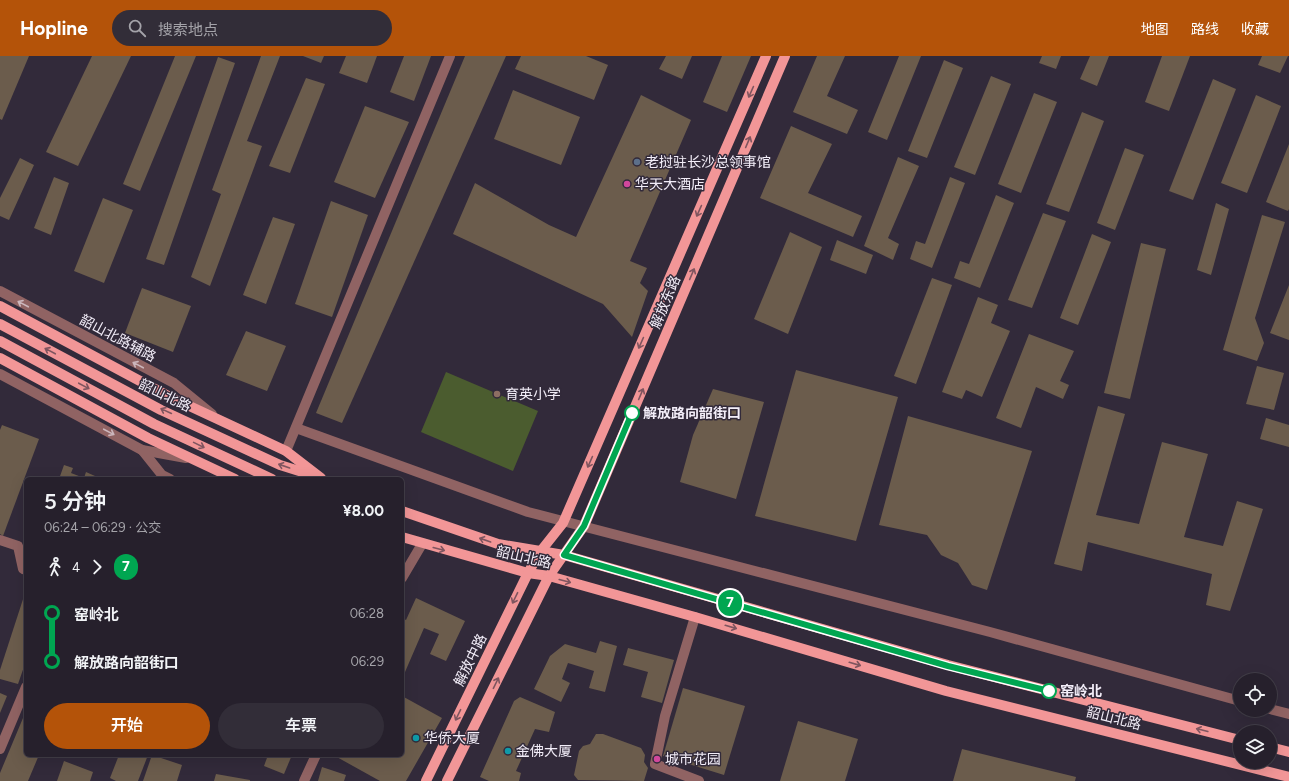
<!DOCTYPE html>
<html lang="zh">
<meta charset="utf-8">
<style>
:root{--surface:#26202c;--page:#322d38;--text:#f1f3f6;--muted:#a4a3a9;--line:#423e48;--accent:#b45309}
body{margin:0;font-family:Figtree,"Noto Sans SC",sans-serif;background:var(--page);color:var(--text);height:100vh;display:flex;flex-direction:column;font-size:15px;white-space:nowrap}
*{box-sizing:border-box;margin:0}
p{font-size:13px;color:var(--muted)}
.icon{flex:none;width:22px;height:22px;fill:none;stroke:currentColor;stroke-width:2;stroke-linecap:round;stroke-linejoin:round}
.map{position:relative;flex:1;overflow:hidden}
.drawer{position:absolute;left:24px;top:421px;width:380px;height:280px;display:flex;flex-direction:column;background:var(--surface);border-radius:6px;box-shadow:0 4px 16px #0002,0 0 0 1px var(--line)}
.drawer>*{flex:none}
.badge{padding:0 8px;border-radius:13px;font-size:14px;line-height:26px}
.fabs{position:absolute;left:1233px;top:617px;display:grid;gap:8px}
.fabs a{display:grid;place-items:center;width:44px;height:44px;border-radius:50%;background:var(--surface);box-shadow:0 4px 16px #0002,0 0 0 1px var(--line);font-size:20px}
.map>.badge{position:absolute;translate:-50% -50%;box-shadow:0 0 0 2px #fff}
.legs{display:flex;align-items:center;gap:6px;height:44px;padding:0 20px;font-size:13px}
.legs p{margin-inline-start:auto}
.summary{display:flex;align-items:center;justify-content:space-between;height:68px;padding:0 20px}
h1{font-size:22px;font-weight:600;line-height:30px}
.primary-button{display:flex;gap:8px;margin-top:auto;padding:8px 20px}
.primary-button a{flex:1;height:46px;border-radius:24px;background:var(--accent);color:#fff;font-size:16px;font-weight:600;line-height:46px;text-align:center}
.primary-button a+a{background:var(--page);color:var(--text)}
ul{padding:0 20px;list-style:none}
li{display:flex;align-items:center;gap:14px;height:48px;font-size:15px}
li i{display:grid;place-items:center;width:6px;height:100%;margin:0 5px;background:currentColor}
li i::after{content:'';width:10px;height:10px;margin:-5px;border:3px solid;border-radius:50%;background:var(--surface)}
li p{margin-inline-start:auto}
li:first-child i{background:linear-gradient(#0000 50%,currentColor 0)}
li:last-child i{background:linear-gradient(currentColor 50%,#0000 0)}
header{display:flex;align-items:center;gap:24px;box-sizing:border-box;height:56px;padding:0 20px;background:var(--accent);color:#fff}
header strong{font-size:19px}
nav{display:flex;gap:22px;margin-inline-start:auto;font-size:14px}
.search{width:280px;height:36px;background:var(--page);display:flex;align-items:center;gap:10px;box-sizing:border-box;padding:0 14px;border-radius:22px;color:var(--muted);font-size:15px}
.map>svg:first-child{display:block}
.green{fill:#4b5c2f}
.building{fill:#6b5c4c}
.lines{fill:none;stroke-linecap:round;stroke-linejoin:round}
.minor{stroke:#906363;stroke-width:10}
.major{stroke:#f29697;stroke-width:10}
.oneway{stroke:#7f555f}
.oneway2{stroke:#cbb6bc}
.line-1-casing{stroke:#fff;stroke-width:9}
.line-1{stroke:#00a651;stroke-width:6}
.service-dot{fill:#5c6f8a;stroke:#322a3a;stroke-width:1.5}
.hotel-dot{fill:#d1479c;stroke:#322a3a;stroke-width:1.5}
.education-dot{fill:#8d6e63;stroke:#322a3a;stroke-width:1.5}
.stop-1-dot{fill:#fff;stroke:#00a651;stroke-width:2}
.culture-dot{fill:#0f9aa8;stroke:#322a3a;stroke-width:1.5}
.labels{text-anchor:middle;stroke-width:3;stroke-linejoin:round;paint-order:stroke}
.poi-label{font-size:14px;fill:#f2edf8;stroke:#322a3a;text-anchor:start}
.street-label{font-size:14px;fill:#f2edf8;stroke:#322a3a}
.stop-label{font-size:14px;font-weight:bold;fill:#f2edf8;stroke:#322a3a;text-anchor:start}
</style>
<header>
<strong>Hopline</strong>
<div class="search"><svg class="icon" aria-label="search" viewBox="0 0 24 24"><circle cx="10" cy="10" r="6"/><path d="M15 15l6 6"/></svg>搜索地点</div>
<nav><a>地图</a><a>路线</a><a>收藏</a></nav>
</header>
<div class="map">
<svg width="1289" height="725" viewBox="0 0 1289 725">
<rect width="100%" height="100%" fill="#322a3a"/>
<polygon class="green" points="446,316 538,355 513,415 421,376"/>
<g class="building">
<polygon points="0,0 29,0 2,64 0,63"/>
<polygon points="92,0 131,0 78,110 46,96"/>
<polygon points="175,0 196,0 140,135 123,128"/>
<polygon points="261,0 280,0 247,85 262,90 210,230 191,221 221,138 212,134"/>
<polygon points="303,0 324,0 321,7"/>
<polygon points="346,0 377,0 367,27 339,17"/>
<polygon points="404,0 431,0 414,45 390,36"/>
<polygon points="465,0 506,0 342,367 316,357"/>
<polygon points="521,0 586,0 608,9 594,44 515,13"/>
<polygon points="666,0 692,0 682,23 659,13"/>
<polygon points="722,0 751,0 727,56 703,46"/>
<polygon points="817,0 845,0 827,40 858,54 847,78 793,56"/>
<polygon points="899,0 921,0 887,84 868,76"/>
<polygon points="1042,0 1061,0 1056,13 1039,7"/>
<polygon points="1090,0 1109,0 1097,30 1080,23"/>
<polygon points="1162,0 1190,0 1169,55 1145,46"/>
<polygon points="1262,0 1288,0 1280,17 1258,9"/>
<polygon points="218,1 235,7 164,209 146,203"/>
<polygon points="944,4 963,12 927,102 908,95"/>
<polygon points="991,20 1011,28 975,119 954,111"/>
<polygon points="306,22 325,28 290,117 269,110"/>
<polygon points="1213,23 1236,33 1193,144 1169,135"/>
<polygon points="513,34 580,61 561,109 494,83"/>
<polygon points="1034,37 1057,46 1021,137 998,128"/>
<polygon points="641,39 691,64 630,205 647,212 640,227 648,235 632,281 603,248 453,178 475,127 549,169 576,181"/>
<polygon points="1256,39 1281,50 1247,137 1221,127"/>
<polygon points="365,50 409,66 375,142 334,126"/>
<polygon points="1082,56 1104,65 1069,156 1046,148"/>
<polygon points="791,70 832,88 808,137 862,160 853,181 760,142"/>
<polygon points="1289,88 1289,153 1288,155 1266,146"/>
<polygon points="1125,92 1144,99 1115,174 1097,167"/>
<polygon points="898,101 919,110 888,182 899,188 893,204 864,190"/>
<polygon points="20,102 34,109 9,164 0,160 0,142"/>
<polygon points="54,121 69,127 51,179 34,172"/>
<polygon points="950,121 965,127 932,212 910,203 916,185 925,188"/>
<polygon points="996,139 1014,147 980,232 954,222 960,205 969,208"/>
<polygon points="103,142 133,154 104,227 74,215"/>
<polygon points="331,145 368,159 332,261 295,248"/>
<polygon points="1216,147 1229,153 1211,219 1197,214"/>
<polygon points="1043,157 1066,165 1032,252 1008,244"/>
<polygon points="1262,159 1285,166 1255,262 1264,287 1257,305 1223,294"/>
<polygon points="273,161 295,168 266,248 243,239"/>
<polygon points="790,176 822,191 788,278 754,263"/>
<polygon points="1092,178 1111,186 1078,269 1060,262"/>
<polygon points="837,184 873,199 866,218 830,204"/>
<polygon points="1141,187 1166,193 1130,343 1104,337"/>
<polygon points="932,222 952,229 916,328 894,320"/>
<polygon points="1289,229 1289,284 1270,277"/>
<polygon points="142,232 191,250 173,296 125,277"/>
<polygon points="978,241 998,249 991,267 1010,275 982,341 966,334 962,343 942,336"/>
<polygon points="246,275 286,290 267,335 226,319"/>
<polygon points="1029,278 1074,295 1060,325 1069,329 1063,343 1036,331 1021,372 996,362"/>
<polygon points="1257,310 1284,317 1274,354 1246,348"/>
<polygon points="796,314 898,341 856,485 755,460"/>
<polygon points="713,333 764,346 736,443 680,426 693,379"/>
<polygon points="1098,350 1125,358 1096,459 1139,468 1162,386 1208,398 1184,481 1223,490 1237,445 1263,453 1230,555 1206,549 1212,518 1088,486 1082,515 1054,508"/>
<polygon points="908,360 1032,395 987,534 972,529 958,507 941,499 927,479 879,469"/>
<polygon points="1266,362 1289,369 1289,391 1260,383"/>
<polygon points="2,369 39,383 3,480 0,478 0,374"/>
<polygon points="64,409 73,412 71,417 84,422 86,416 95,420 94,423 59,423"/>
<polygon points="26,534 26,605 18,628 0,623 0,614"/>
<polygon points="416,542 465,565 446,605 430,598 439,578 424,572 402,623 402,562 406,564"/>
<polygon points="600,585 617,590 605,636 589,632 594,615 568,607 562,623 570,627 561,646 534,633 550,600 565,588 596,597"/>
<polygon points="628,592 674,604 662,647 641,641 648,616 623,609"/>
<polygon points="683,632 745,650 724,719 663,700"/>
<polygon points="0,637 7,640 0,657"/>
<polygon points="402,640 442,662 406,725 380,725 335,700 402,699"/>
<polygon points="520,641 555,656 549,676 535,673 516,715 521,717 519,725 489,725 480,721 514,645"/>
<polygon points="23,662 26,663 26,699 39,699 28,725 0,725 0,717"/>
<polygon points="798,665 858,683 845,725 780,725"/>
<polygon points="596,678 603,678 641,692 645,699 644,706 648,712 644,725 578,724 574,719 579,695 583,690 590,688"/>
<polygon points="962,693 1076,721 1075,725 953,725"/>
<polygon points="119,699 148,699 138,725 116,725 110,722"/>
<polygon points="152,699 182,709 177,725 143,725"/>
<polygon points="268,699 292,699 284,718 264,710"/>
<polygon points="64,705 93,716 90,725 57,725"/>
<polygon points="322,711 346,719 344,725 318,725"/>
<polygon points="216,718 250,724 250,725 214,725"/>
</g>
<g class="lines">
<g class="minor">
<polyline points="0,235 174,327 212,358"/>
<polyline points="0,318 142,394 186,402"/>
<polyline points="296,372 528,456 990,576 1240,645"/>
<polyline points="142,394 162,419 170,423"/>
<polyline points="286,395 450,0"/>
<polyline points="0,484 18,490 23,513 26,514"/>
<polyline points="402,522 422,488"/>
<polyline points="695,561 665,660 655,708 699,725"/>
<polyline points="1270,653 1289,658"/>
<polyline points="0,693 26,631"/>
<polyline points="304,725 316,699"/>
</g>
<g class="major">
<polyline points="0,250 168,340 286,395 321,422"/>
<polyline points="0,268 161,354 280,409 315,420"/>
<polyline points="0,285 154,368 272,423"/>
<polyline points="0,302 148,382 235,423"/>
<polyline points="402,455 498,488 564,499 948,609 1240,684"/>
<polyline points="402,481 528,517 549,520 695,561 946,635 1289,721"/>
<polyline points="1270,691 1289,696"/>
<polyline points="426,725 528,517 540,496 563,467 766,0"/>
<polyline points="447,725 549,520 584,470 785,0"/>
</g>
</g>
<defs><path id="oneway-shaft" d="M-6 0H5M1.5-3L5.5 0L1.5 3" fill="none" stroke-width="1.6" stroke-linecap="round" stroke-linejoin="round"/></defs>
<g class="oneway">
<use href="#oneway-shaft" transform="translate(751 36) rotate(114)"/>
<use href="#oneway-shaft" transform="translate(748 86) rotate(-67)"/>
<use href="#oneway-shaft" transform="translate(699 155) rotate(114)"/>
<use href="#oneway-shaft" transform="translate(692 218) rotate(-67)"/>
<use href="#oneway-shaft" transform="translate(641 287) rotate(114)"/>
<use href="#oneway-shaft" transform="translate(50 295) rotate(-152)"/>
<use href="#oneway-shaft" transform="translate(84 330) rotate(28)"/>
<use href="#oneway-shaft" transform="translate(641 338) rotate(-67)"/>
<use href="#oneway-shaft" transform="translate(166 355) rotate(-155)"/>
<use href="#oneway-shaft" transform="translate(199 389) rotate(26)"/>
<use href="#oneway-shaft" transform="translate(590 406) rotate(114)"/>
<use href="#oneway-shaft" transform="translate(284 410) rotate(-161)"/>
<use href="#oneway-shaft" transform="translate(485 484) rotate(-161)"/>
<use href="#oneway-shaft" transform="translate(439 493) rotate(15)"/>
<use href="#oneway-shaft" transform="translate(565 525) rotate(15)"/>
<use href="#oneway-shaft" transform="translate(515 542) rotate(116)"/>
<use href="#oneway-shaft" transform="translate(731 571) rotate(16)"/>
<use href="#oneway-shaft" transform="translate(855 608) rotate(16)"/>
<use href="#oneway-shaft" transform="translate(496 627) rotate(-64)"/>
<use href="#oneway-shaft" transform="translate(458 659) rotate(116)"/>
<use href="#oneway-shaft" transform="translate(1202 674) rotate(-166)"/>
</g>
<g class="oneway2">
<use href="#oneway-shaft" transform="translate(23 248) rotate(-152)"/>
<use href="#oneway-shaft" transform="translate(138 309) rotate(-152)"/>
<use href="#oneway-shaft" transform="translate(109 376) rotate(28)"/>
</g>
<g class="lines">
<g class="line-1-casing">
<polyline id="line-1" points="632,357 584,470 564,499 948,610 1049,635"/>
</g>
<use href="#line-1" class="line-1"/>
</g>
<circle class="service-dot" cx="637" cy="106" r="4"/>
<g class="hotel-dot">
<circle cx="627" cy="128" r="4"/>
<circle cx="657" cy="703" r="4"/>
</g>
<circle class="education-dot" cx="497" cy="338" r="4"/>
<g class="stop-1-dot">
<circle cx="632" cy="357" r="7"/>
<circle cx="1049" cy="635" r="7"/>
</g>
<g class="culture-dot">
<circle cx="416" cy="682" r="4"/>
<circle cx="508" cy="695" r="4"/>
</g>
<g class="labels">
<g class="poi-label">
<text x="645" y="111">老挝驻长沙总领事馆</text>
<text x="635" y="133">华天大酒店</text>
<text x="505" y="343">育英小学</text>
<text x="424" y="687">华侨大厦</text>
<text x="516" y="700">金佛大厦</text>
<text x="665" y="708">城市花园</text>
</g>
<g class="street-label">
<text transform="translate(665 246) rotate(-67)" y="5">解放东路</text>
<text transform="translate(118 282) rotate(28)" y="5">韶山北路辅路</text>
<text transform="translate(165 339) rotate(26)" y="5">韶山北路</text>
<text transform="translate(524 501) rotate(13)" y="5">韶山北路</text>
<text transform="translate(470 604) rotate(-64)" y="5">解放中路</text>
<text transform="translate(1114 662) rotate(14)" y="5">韶山北路</text>
</g>
<g class="stop-label">
<text x="643" y="362">解放路向韶街口</text>
<text x="1060" y="640">窑岭北</text>
</g>
</g>
</svg>
<div class="fabs">
<a><svg class="icon" aria-label="locate" viewBox="0 0 24 24"><circle cx="12" cy="12" r="6"/><path d="M12 2v4M12 18v4M2 12h4M18 12h4"/></svg></a>
<a><svg class="icon" aria-label="layers" viewBox="0 0 24 24"><path d="M12 4l9 5-9 5-9-5zM3 14l9 5 9-5"/></svg></a>
</div>
<b class="badge" style="left:730px;top:547px;background:#00a651;color:#fff">7</b>
<section class="drawer">
<div class="summary"><div><h1>5 分钟</h1><p>06:24 – 06:29 · 公交</p></div><b>¥8.00</b></div>
<div class="legs"><svg class="icon" aria-label="walk" viewBox="0 0 24 24"><circle cx="13" cy="4" r="2"/><path d="M13 8l-2 6 4 7M11 14l-3 7M7 12l3-4h3l4 4"/></svg>4<svg class="icon" aria-label="forward" viewBox="0 0 24 24"><path d="M9 5l7 7-7 7"/></svg><b class="badge" style="background:#00a651;color:#fff">7</b></div>
<ul>
<li><i style="color:#00a651"></i><b>窑岭北</b><p>06:28</p></li>
<li><i style="color:#00a651"></i><b>解放路向韶街口</b><p>06:29</p></li>
</ul>
<div class="primary-button"><a>开始</a><a>车票</a></div>
</section>
</div>
